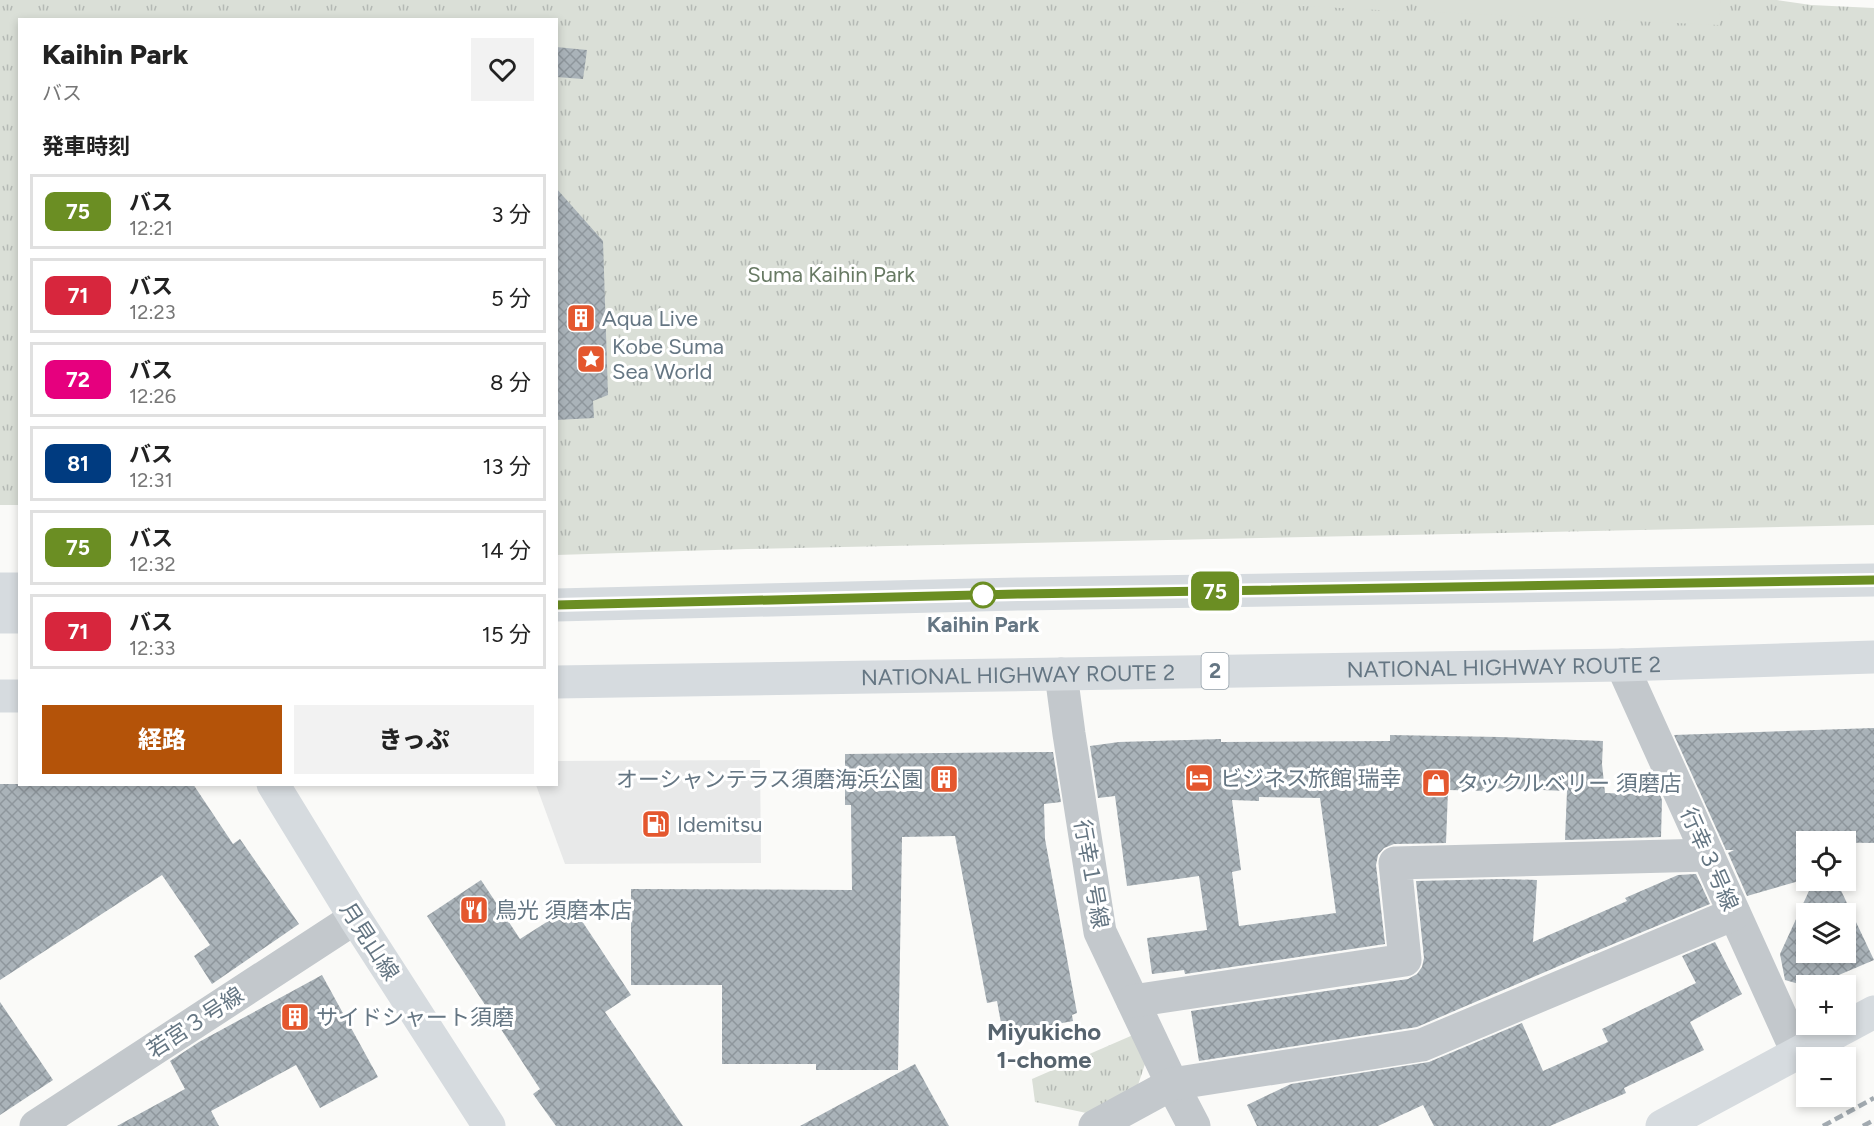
<!DOCTYPE html>
<html lang="ja">
<meta charset="utf-8">
<style>
:root{--surface:#fff;--page:#f2f2f2;--text:#222;--muted:#767676;--line:#e0e0e0;--accent:#b45309}
body{margin:0;font-family:Figtree,"Noto Sans JP",sans-serif;background:var(--page);color:var(--text);height:100vh;display:flex;flex-direction:column;font-size:22px;white-space:nowrap}
*{box-sizing:border-box;margin:0}
p{font-size:20px;color:var(--muted)}
.icon{flex:none;width:33px;height:33px;fill:none;stroke:currentColor;stroke-width:2;stroke-linecap:round;stroke-linejoin:round}
.map{position:relative;flex:1;overflow:hidden}
.side{position:absolute;left:18px;top:18px;width:540px;height:768px;display:flex;flex-direction:column;background:var(--surface);border-radius:0px;box-shadow:0 3px 9px #0003}
.side>*{flex:none}
.badge{padding:0 12px;border-radius:9px;font-size:21px;line-height:39px}
.controls{position:absolute;left:1796px;top:831px;display:grid;gap:12px}
.controls a{display:grid;place-items:center;width:60px;height:60px;border-radius:0px;background:var(--surface);box-shadow:0 3px 9px #0003;font-size:30px}
.map>.badge{position:absolute;translate:-50% -50%;box-shadow:0 0 0 3px #fff}
h2{padding:0 24px;font-size:22px;line-height:54px}
.round{display:grid;place-items:center;flex:none;width:63px;height:63px;border-radius:0px;background:var(--page)}
.head{display:flex;align-items:center;justify-content:space-between;height:102px;padding:0 24px}
h1{font-size:28px;font-weight:800;line-height:45px}
.action{display:flex;gap:12px;margin-top:auto;padding:12px 24px}
.action a{flex:1;height:69px;border-radius:0px;background:var(--accent);color:#fff;font-size:24px;font-weight:800;line-height:69px;text-align:center}
.action a+a{background:var(--page);color:var(--text)}
ul{padding:0;list-style:none}
li{display:flex;align-items:center;gap:18px;height:75px;margin:0 12px 9px;padding:0 12px;border:3px solid var(--line);border-radius:0px}
li div{flex:1}
li b{display:block;font-size:22px}
li em{font-style:normal}
li .badge{min-width:66px;font-weight:700;text-align:center}
.map>svg:first-child{display:block}
.built{fill:#e8e9e9}
.park{fill:url(#park-tufts)}
.garden{fill:#dadfd7}
.building{fill:url(#building-cross-hatch);fill-rule:evenodd}
.lines{fill:none;stroke-linecap:round;stroke-linejoin:round}
.street{stroke:#c3c8cc;stroke-width:33}
.secondary{stroke:#d6dbdf;stroke-width:33}
.highway{stroke:#d6dbdf;stroke-width:33}
.rail{stroke:#a2aab0;stroke-width:4.5;stroke-dasharray:9 4.5;stroke-linecap:butt}
.line-casing{stroke:#fff;stroke-width:14}
.line{stroke:#6b8e23;stroke-width:9}
.stop-dot{fill:#fff;stroke:#6b8e23;stroke-width:3}
.labels{text-anchor:middle;stroke-width:6;stroke-linejoin:round;paint-order:stroke}
.shield{fill:#fff;stroke:#939fa8;stroke-width:1.5}
.shield-label{font-size:21px;font-weight:bold;fill:#657683}
.park-label{font-size:22px;fill:#687a64;stroke:#fff}
.poi-label{font-size:22px;fill:#657683;stroke:#fff;text-anchor:start}
.stop-label{font-size:22px;font-weight:bold;fill:#657683;stroke:#fff}
.street-label{font-size:22px;fill:#657683;stroke:#fff}
.neighbourhood-label{font-size:24px;font-weight:bold;fill:#57646e;stroke:#fff}
</style>
<div class="map">
<svg width="1874" height="1126" viewBox="0 0 1874 1126">
<defs>
<pattern id="park-tufts" width="24" height="20" patternUnits="userSpaceOnUse" patternTransform="scale(1.5)"><rect width="24" height="20" fill="#dadfd7"/><path d="M3 7l-1-3M5 7V3M7 7l1-3M15 17l-1-3M17 17v-4M19 17l1-3" fill="none" stroke="#b4b9b4"/></pattern>
<pattern id="building-cross-hatch" width="8" height="8" patternUnits="userSpaceOnUse" patternTransform="scale(1.5)"><rect width="8" height="8" fill="#aab3b9"/><path d="M0 0l8 8M0 8l8-8" fill="none" stroke="#8e969c"/></pattern>
</defs>
<rect width="100%" height="100%" fill="#fafaf8"/>
<polygon class="built" points="760,760 761,863 565,864 536,785 556,784 557,761"/>
<g class="park">
<polygon points="0,0 1777,0 1811,5 1874,8 1874,525 747,549 557,555 556,20 20,20 20,505 0,505"/>
<polygon points="1133,1035 1145,1064 1136,1091 1091,1114 1035,1102 1032,1079"/>
</g>
<g class="garden">
<polygon points="1188,0 1396,0 1396,11"/>
<polygon points="1435,0 1716,0 1721,1 1719,25 1434,12"/>
</g>
<g class="building">
<polygon points="556,47 587,50 583,79 556,77"/>
<polygon points="556,188 603,241 608,395 593,401 594,418 556,420"/>
<polygon points="1874,728 1874,843 1806,842 1806,879 1747,896 1728,853 1734,850 1726,850 1674,735"/>
<path d="M1390 735 1499 737 1603 741 1602 764 1605 793 1660 795 1662 800 1661 837 1565 840 1567 791 1489 788V791L1448 790 1446 843 1394 844 1384 848 1378 855 1376 865 1385 944 1185 974 1184 970 1152 974 1147 938 1207 930 1199 876 1127 886 1115 796 1098 798 1090 746 1119 742 1221 739V742L1390 741ZM1259 797 1320 798 1336 913 1239 926 1232 872 1241 870 1232 800 1259 801Z"/>
<polygon points="1053,752 1061,802 1044,804 1045,839 1077,1013 1072,1015 1073,1021 1003,1034 997,1001 987,1003 955,836 902,837 898,1070 816,1070 816,1064 722,1064 722,985 631,985 631,889 852,890 851,805 845,805 845,754"/>
<polygon points="0,784 193,784 233,844 240,839 299,924 212,984 194,956 210,945 162,875 0,980"/>
<polygon points="1696,874 1710,904 1594,952 1594,951 1417,1027 1199,1061 1191,1011 1408,979 1417,974 1422,967 1424,958 1416,881 1504,879 1537,880 1533,942 1627,901 1625,898 1678,875"/>
<polygon points="481,880 520,939 572,906 631,995 605,1012 683,1126 556,1126 533,1094 540,1089 427,916"/>
<path d="M1814 880H1836L1874 960 1813 986H1806L1785 980 1780 954ZM1806 914H1845V952H1806Z"/>
<polygon points="1715,942 1742,994 1690,1022 1704,1050 1624,1088 1626,1093 1550,1126 1434,1126 1423,1105 1378,1126 1257,1126 1247,1105 1291,1084 1429,1062 1522,1023 1543,1071 1608,1042 1602,1029 1696,983 1682,956"/>
<polygon points="322,975 378,1077 320,1108 296,1065 211,1111 219,1126 117,1126 185,1089 170,1061 199,1042"/>
<polygon points="0,1002 53,1080 0,1115"/>
<polygon points="915,1064 949,1126 800,1126"/>
</g>
<g class="lines">
<g class="street">
<polyline points="1622,665 1798,1054"/>
<polyline points="1061,674 1069,734 1100,932 1172,1084 1194,1126"/>
<polyline points="1133,1001 1405,960 1395,863 1708,855"/>
<polyline points="36,1126 355,918"/>
<polyline points="1095,1126 1172,1084 1422,1045 1734,914"/>
</g>
<g class="secondary">
<polyline points="273,784 355,918 489,1126"/>
<polyline points="1662,1126 1874,1012"/>
</g>
<g class="highway">
<polyline points="0,589 20,589"/>
<polyline points="556,605 1021,594 1874,580"/>
<polyline points="0,617 20,617"/>
<path id="s1" d="M556 682 1622 665 1874 657"/>
<polyline points="0,696 20,696"/>
</g>
<g class="rail">
<polyline points="1823,1126 1874,1098"/>
<polyline points="1863,1126 1874,1120"/>
</g>
</g>
<g class="lines">
<g class="line-casing">
<polyline id="line" points="556,605 1021,594 1874,580"/>
</g>
<use href="#line" class="line"/>
</g>
<defs>
<g id="building-square" transform="scale(1.5)"><rect x="-9" y="-9" width="18" height="18" rx="4" fill="#e4572e" stroke="#fff"/><path d="M-4-6H4V6H1V3H-1V6H-4ZM-2.5-4.3h1.7v1.8h-1.7ZM.8-4.3h1.7v1.8H.8ZM-2.5-1h1.7V.8h-1.7ZM.8-1h1.7V.8H.8Z" fill="#fff"/></g>
<g id="sight-square" transform="scale(1.5)"><rect x="-9" y="-9" width="18" height="18" rx="4" fill="#e4572e" stroke="#fff"/><path d="M0-6L1.8-2.2L6-1.7L2.9 1.2L3.7 5.4L0 3.3L-3.7 5.4L-2.9 1.2L-6-1.7L-1.8-2.2Z" fill="#fff"/></g>
<g id="hotel-square" transform="scale(1.5)"><rect x="-9" y="-9" width="18" height="18" rx="4" fill="#e4572e" stroke="#fff"/><path d="M-6-4.5h1.5V1H6V5H4.5V3h-9V5H-6ZM-4 0a1.8 1.8 0 1 1 3.6 0ZM.5 0V-2.5h3Q6-2.5 6 0Z" fill="#fff"/></g>
<g id="shop-square" transform="scale(1.5)"><rect x="-9" y="-9" width="18" height="18" rx="4" fill="#e4572e" stroke="#fff"/><path d="M-5-2.5h2.3a2.7 3.5 0 0 1 5.4 0H5L5.5 6h-11ZM-1.5-2.5h3a1.5 2.3 0 0 0-3 0Z" fill="#fff"/></g>
<g id="fuel-square" transform="scale(1.5)"><rect x="-9" y="-9" width="18" height="18" rx="4" fill="#e4572e" stroke="#fff"/><path d="M-5.5-6h7V0h2V4h1.3V-2.5L3-4.5l.8-.8L6-3V5H2.5V1h-1V6h-7ZM-4.2-4.7v3.2H.2V-4.7Z" fill="#fff"/></g>
<g id="restaurant-square" transform="scale(1.5)"><rect x="-9" y="-9" width="18" height="18" rx="4" fill="#e4572e" stroke="#fff"/><path d="M-5-6h1v4h1v-4h1v4h1v-4h1v5L-1.5 .5V6h-2V.5L-5-1ZM5-6V6H3V1.5H1.5Q1.5-4 5-6Z" fill="#fff"/></g>
</defs>
<g fill-rule="evenodd">
<use href="#building-square" x="581" y="318"/>
<use href="#sight-square" x="591" y="359"/>
<use href="#hotel-square" x="1199" y="778"/>
<use href="#building-square" x="944" y="779"/>
<use href="#shop-square" x="1436" y="783"/>
<use href="#fuel-square" x="656" y="824"/>
<use href="#restaurant-square" x="474" y="910"/>
<use href="#building-square" x="295" y="1017"/>
</g>
<circle class="stop-dot" cx="983" cy="595" r="12"/>
<g class="labels">
<rect class="shield" x="1201.5" y="653" width="27" height="36" rx="4.5"/>
<g class="shield-label">
<text x="1215" y="678">2</text>
</g>
<g class="park-label">
<text x="831" y="282">Suma Kaihin Park</text>
</g>
<g class="poi-label">
<text x="602" y="326">Aqua Live</text>
<text x="612" y="354">Kobe Suma<tspan x="612" dy="25">Sea World</tspan></text>
<text x="1220" y="786">ビジネス旅館 瑞幸</text>
<text x="923" y="787" text-anchor="end">オーシャンテラス須磨海浜公園</text>
<text x="1457" y="791">タックルベリー 須磨店</text>
<text x="677" y="832">Idemitsu</text>
<text x="495" y="918">鳥光 須磨本店</text>
<text x="316" y="1025">サイドシャート須磨</text>
</g>
<g class="stop-label">
<text x="983" y="632">Kaihin Park</text>
</g>
<g class="street-label">
<text dy="8" stroke="none"><textPath href="#s1" startOffset="948">NATIONAL HIGHWAY ROUTE 2</textPath></text>
<text dy="8" stroke="none"><textPath href="#s1" startOffset="462">NATIONAL HIGHWAY ROUTE 2</textPath></text>
<text transform="translate(1710 859) rotate(66)" y="8">行幸３号線</text>
<text transform="translate(1092 874) rotate(80)" y="8">行幸１号線</text>
<text transform="translate(370 941) rotate(57)" y="8">月見山線</text>
<text transform="translate(195 1022) rotate(-33)" y="8">若宮３号線</text>
</g>
<g class="neighbourhood-label">
<text x="1044" y="1040">Miyukicho<tspan x="1044" dy="28">1-chome</tspan></text>
</g>
</g>
</svg>
<div class="controls">
<a><svg class="icon" aria-label="locate" viewBox="0 0 24 24"><circle cx="12" cy="12" r="6"/><path d="M12 2v4M12 18v4M2 12h4M18 12h4"/></svg></a>
<a><svg class="icon" aria-label="layers" viewBox="0 0 24 24"><path d="M12 4l9 5-9 5-9-5zM3 14l9 5 9-5"/></svg></a>
<a>+</a>
<a>−</a>
</div>
<b class="badge" style="left:1215px;top:591px;background:#6b8e23;color:#fff">75</b>
<section class="side">
<div class="head"><div><h1>Kaihin Park</h1><p>バス</p></div><a class="round"><svg class="icon" aria-label="heart" viewBox="0 0 24 24"><path d="M12 20l-8-8c-3-5 5-10 8-4 3-6 11-1 8 4z"/></svg></a></div>
<h2>発車時刻</h2>
<ul>
<li><span class="badge" style="background:#6b8e23;color:#fff">75</span><div><b>バス</b><p>12:21</p></div><em>3 分</em></li>
<li><span class="badge" style="background:#d7263d;color:#fff">71</span><div><b>バス</b><p>12:23</p></div><em>5 分</em></li>
<li><span class="badge" style="background:#e6007e;color:#fff">72</span><div><b>バス</b><p>12:26</p></div><em>8 分</em></li>
<li><span class="badge" style="background:#003b80;color:#fff">81</span><div><b>バス</b><p>12:31</p></div><em>13 分</em></li>
<li><span class="badge" style="background:#6b8e23;color:#fff">75</span><div><b>バス</b><p>12:32</p></div><em>14 分</em></li>
<li><span class="badge" style="background:#d7263d;color:#fff">71</span><div><b>バス</b><p>12:33</p></div><em>15 分</em></li>
</ul>
<div class="action"><a>経路</a><a>きっぷ</a></div>
</section>
</div>
